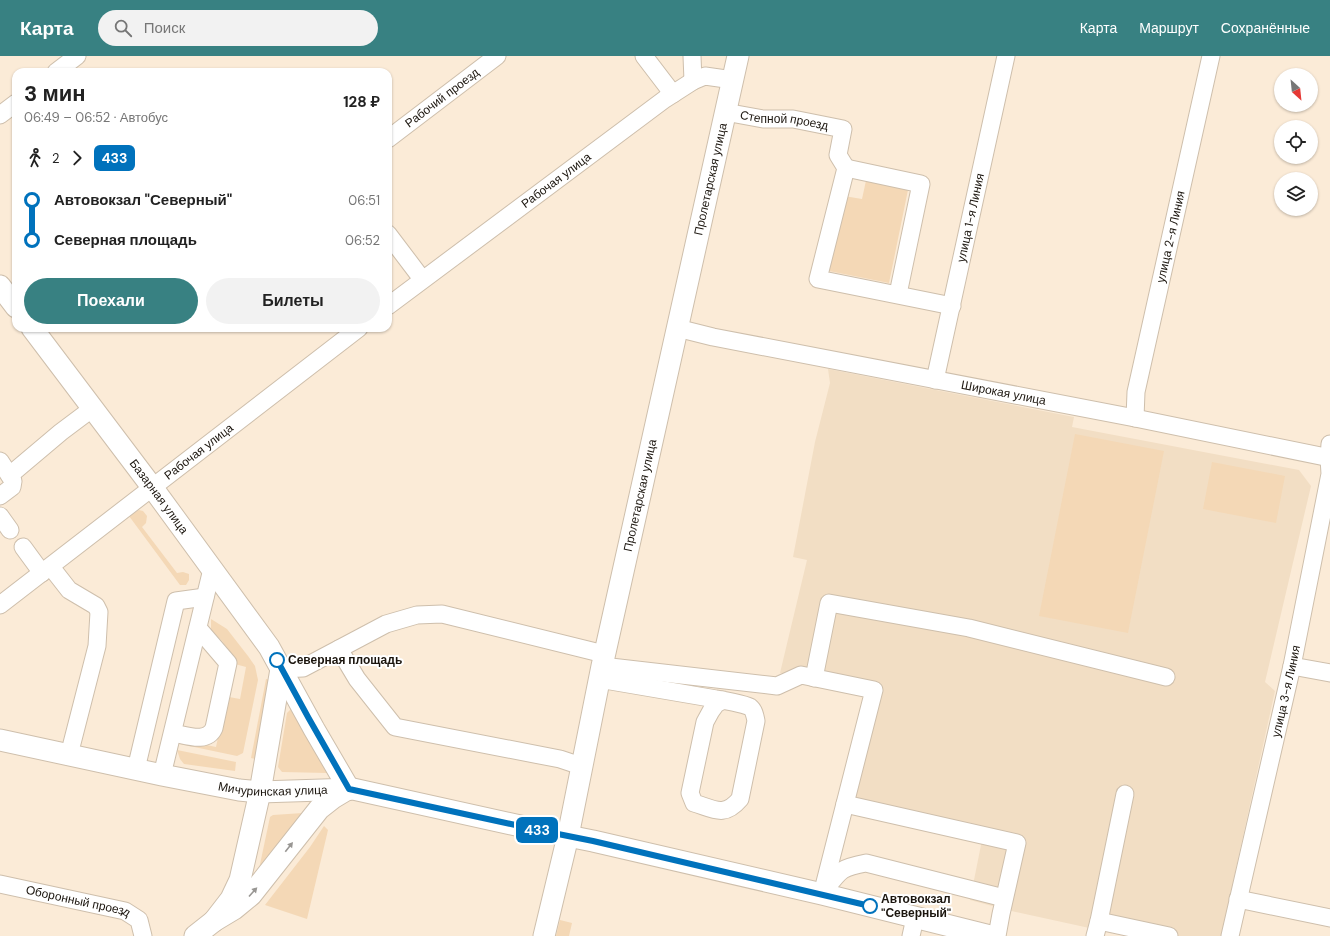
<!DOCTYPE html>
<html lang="ru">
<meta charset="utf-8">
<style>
:root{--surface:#fff;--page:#f2f2f2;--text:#222;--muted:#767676;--accent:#388182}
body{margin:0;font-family:"DM Sans",sans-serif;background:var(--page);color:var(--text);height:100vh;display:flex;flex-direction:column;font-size:15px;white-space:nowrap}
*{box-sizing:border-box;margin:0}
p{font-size:13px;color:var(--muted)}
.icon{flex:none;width:22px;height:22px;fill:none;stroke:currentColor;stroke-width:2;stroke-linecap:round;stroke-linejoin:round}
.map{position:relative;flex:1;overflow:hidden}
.details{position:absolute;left:12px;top:12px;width:380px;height:264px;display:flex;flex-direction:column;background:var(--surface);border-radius:12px;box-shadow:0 1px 3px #0004}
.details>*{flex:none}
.badge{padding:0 8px;border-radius:6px;font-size:14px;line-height:26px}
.needle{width:26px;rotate:153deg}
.buttons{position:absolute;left:1274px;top:12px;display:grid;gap:8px}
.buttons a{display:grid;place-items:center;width:44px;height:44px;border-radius:50%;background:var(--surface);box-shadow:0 1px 3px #0004;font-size:20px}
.map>.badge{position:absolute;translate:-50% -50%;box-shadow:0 0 0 2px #fff}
.legs{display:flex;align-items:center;gap:6px;height:44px;padding:0 12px;font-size:13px}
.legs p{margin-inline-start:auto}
.summary{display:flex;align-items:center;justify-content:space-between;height:68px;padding:0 12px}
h1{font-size:22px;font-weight:700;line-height:30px}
.cta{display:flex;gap:8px;margin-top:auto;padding:8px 12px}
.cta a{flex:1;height:46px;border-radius:24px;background:var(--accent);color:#fff;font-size:16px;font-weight:700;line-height:46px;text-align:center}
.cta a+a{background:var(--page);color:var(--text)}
ul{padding:0 12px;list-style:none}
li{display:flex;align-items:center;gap:14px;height:40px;font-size:15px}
li i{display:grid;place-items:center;width:6px;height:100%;margin:0 5px;background:currentColor}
li i::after{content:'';width:10px;height:10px;margin:-5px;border:3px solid;border-radius:50%;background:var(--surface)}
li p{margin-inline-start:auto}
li:first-child i{background:linear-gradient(#0000 50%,currentColor 0)}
li:last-child i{background:linear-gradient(currentColor 50%,#0000 0)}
header{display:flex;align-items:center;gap:24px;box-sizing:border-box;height:56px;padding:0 20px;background:var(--accent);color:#fff}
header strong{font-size:19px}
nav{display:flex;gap:22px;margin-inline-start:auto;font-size:14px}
.search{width:280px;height:36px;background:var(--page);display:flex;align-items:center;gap:10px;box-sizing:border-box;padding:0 14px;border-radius:22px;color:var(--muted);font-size:15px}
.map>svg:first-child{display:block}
.built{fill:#f2dec4}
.green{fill:#f4d8b6}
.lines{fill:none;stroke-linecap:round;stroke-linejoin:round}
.minor-casing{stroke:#cebfac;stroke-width:19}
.major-casing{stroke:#cebfac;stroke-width:23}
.minor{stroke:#fff;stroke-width:17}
.major{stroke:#fff;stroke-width:21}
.oneway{fill:#989693}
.line-1-casing{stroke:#fff;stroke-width:9}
.line-1{stroke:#0072bc;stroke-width:6}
.stop-1-dot{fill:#fff;stroke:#0072bc;stroke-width:2}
.labels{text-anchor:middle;stroke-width:4;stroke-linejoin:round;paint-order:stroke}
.street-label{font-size:12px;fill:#1b150e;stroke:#fff}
.stop-label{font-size:12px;font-weight:bold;fill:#1b150e;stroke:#fff;text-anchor:start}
</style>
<header>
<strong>Карта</strong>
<div class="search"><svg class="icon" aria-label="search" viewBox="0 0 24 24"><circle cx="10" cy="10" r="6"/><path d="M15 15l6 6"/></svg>Поиск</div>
<nav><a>Карта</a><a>Маршрут</a><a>Сохранённые</a></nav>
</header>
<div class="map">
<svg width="1330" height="880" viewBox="0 0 1330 880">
<rect width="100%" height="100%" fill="#fbebd7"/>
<polygon class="built" points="828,313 1074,361 1072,371 1299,414 1311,430 1265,626 1275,635 1221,880 1126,880 1007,854 970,844 982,784 841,752 869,635 780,617 807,504 793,501 815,386 830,327"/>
<g class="green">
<polygon points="867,120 909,129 889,227 829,215 844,140 862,143"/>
<polygon points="1075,378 1164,395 1128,577 1039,560"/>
<polygon points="1212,406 1285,420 1276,467 1203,453"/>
<polygon points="139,454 143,455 147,460 146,467 142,471 177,517 183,516 189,518 189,524 186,529 180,529 129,460"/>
<polygon points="211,563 227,573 248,600 255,610 258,624 243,697 237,700 180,688 187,685 216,691 223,658 229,641 240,643 246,611 235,608 236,604 222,585 211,574"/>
<polygon points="266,623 271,624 255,703 251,702"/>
<polygon points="291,653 294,654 329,716 327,717 282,716 278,711 287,657"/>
<polygon points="177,694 236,706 235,715 184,708 180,703"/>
<polygon points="303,757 259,813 270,761 273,759"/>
<polygon points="324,770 328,774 307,863 265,849 310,791"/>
<polygon points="560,864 572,867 569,880 556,880"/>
</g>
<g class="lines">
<g class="minor-casing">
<g id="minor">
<polyline points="644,0 673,38"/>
<polyline points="692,0 693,25"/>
<polyline points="56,16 77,0"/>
<path id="s1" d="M725 56 763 63H793L843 73 838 99 846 112 818 223 952 250"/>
<polyline points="0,59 16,47"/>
<path id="s2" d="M388 83 497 0"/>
<polyline points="846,112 921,128 898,238"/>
<polyline points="388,178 422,223"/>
<path id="s3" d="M388 250 665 43 693 25 705 20 733 24"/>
<path id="s4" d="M677 272 713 281 1135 362 1330 402"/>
<path id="s5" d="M935 324 1006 0"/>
<path id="s6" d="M1135 362 1136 336 1211 0"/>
<polyline points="0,405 13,425 12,431 0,440"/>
<polyline points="10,419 61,376 93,352"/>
<polyline points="0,460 10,474"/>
<polyline points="23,491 42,517"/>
<polyline points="51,511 69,534 96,550 99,556 97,590 69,699"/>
<path id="s7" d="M0 549 359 272"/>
<polyline points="339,593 357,623 395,671 560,703 581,710"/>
<polyline points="602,610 777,630 801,619 874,634 822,838"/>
<polyline points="1292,610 1330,617"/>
<polyline points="281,613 303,612 386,568 417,559 442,558 604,598"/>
<polyline points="814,622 829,547 969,572 1166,621"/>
<path d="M599 623 716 643C723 644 744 648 750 651 754 654 755 660 756 665L740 743C724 762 714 753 694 747L690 737 705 666 711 655 716 648 723 644"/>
<path d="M173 677C186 679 207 688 214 672L228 607 198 572"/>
<polyline points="136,713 176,545 205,541"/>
<polyline points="162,719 212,513"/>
<polyline points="845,748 1017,787 1001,858 997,880"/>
<path id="s8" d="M0 828 125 855 139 864 143 880"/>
<path d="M825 834C841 813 841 812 866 807L1004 842"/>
<polyline points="1238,843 1330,862"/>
<polyline points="1099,865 1125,738"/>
<polyline points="911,880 915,862"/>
<polyline points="1095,880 1099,865 1169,880"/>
<path id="s9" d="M1230 880 1292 610 1330 418 1329 402 1330 388"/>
</g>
</g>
<g class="major-casing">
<g id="major">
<polyline points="0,230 16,251"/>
<path id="s10" d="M32 272 152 431 269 591 314 673 349 733"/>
<path id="s11" d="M0 684 162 719 239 734 260 736 353 733 543 775 593 785 822 838 990 880"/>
<polyline points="214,865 231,843 240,824 260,736 281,613"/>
<polyline points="195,880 214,865 234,853 251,839 319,753 333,742 348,733"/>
<path id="s12" d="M544 880 568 780 602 610 738 0"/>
</g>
</g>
<use href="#minor" class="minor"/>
<use href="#major" class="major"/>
</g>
<defs><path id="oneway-solid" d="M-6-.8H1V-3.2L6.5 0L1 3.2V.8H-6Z"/></defs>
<g class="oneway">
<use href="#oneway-solid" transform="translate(289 791) rotate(-52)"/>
<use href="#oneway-solid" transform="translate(253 836) rotate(-48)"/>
</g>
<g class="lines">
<g class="line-1-casing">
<polyline id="line-1" points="277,604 308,661 349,733 543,775 593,785 870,850"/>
</g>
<use href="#line-1" class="line-1"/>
</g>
<g class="stop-1-dot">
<circle cx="277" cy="604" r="7"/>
<circle cx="870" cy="850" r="7"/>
</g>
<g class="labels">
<g class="street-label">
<text dy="4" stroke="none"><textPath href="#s2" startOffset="68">Рабочий проезд</textPath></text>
<text dy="4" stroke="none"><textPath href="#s1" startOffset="60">Степной проезд</textPath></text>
<text dy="4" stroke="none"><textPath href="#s12" startOffset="775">Пролетарская улица</textPath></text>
<text dy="4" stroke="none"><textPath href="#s3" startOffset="210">Рабочая улица</textPath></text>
<text dy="4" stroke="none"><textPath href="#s5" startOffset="166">улица 1-я Линия</textPath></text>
<text dy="4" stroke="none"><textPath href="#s6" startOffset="185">улица 2-я Линия</textPath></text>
<text dy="4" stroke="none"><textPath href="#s4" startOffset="333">Широкая улица</textPath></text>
<text dy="4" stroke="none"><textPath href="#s7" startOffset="251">Рабочая улица</textPath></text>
<text dy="4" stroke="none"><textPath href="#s12" startOffset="451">Пролетарская улица</textPath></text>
<text dy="4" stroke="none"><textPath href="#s10" startOffset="211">Базарная улица</textPath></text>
<text dy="4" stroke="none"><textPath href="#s9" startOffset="251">улица 3-я Линия</textPath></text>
<text dy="4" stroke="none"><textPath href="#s11" startOffset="278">Мичуринская улица</textPath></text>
<text dy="4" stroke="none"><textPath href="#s8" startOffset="80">Оборонный проезд</textPath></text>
</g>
<g class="stop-label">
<text x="288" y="608">Северная площадь</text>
<text x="881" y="847">Автовокзал<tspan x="881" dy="14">"Северный"</tspan></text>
</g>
</g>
</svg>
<div class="buttons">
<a><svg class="needle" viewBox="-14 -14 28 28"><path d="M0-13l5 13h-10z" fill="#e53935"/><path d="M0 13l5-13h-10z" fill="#767676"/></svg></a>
<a><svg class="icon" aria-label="locate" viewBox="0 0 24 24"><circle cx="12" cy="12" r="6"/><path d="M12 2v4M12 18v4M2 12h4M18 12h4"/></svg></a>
<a><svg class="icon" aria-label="layers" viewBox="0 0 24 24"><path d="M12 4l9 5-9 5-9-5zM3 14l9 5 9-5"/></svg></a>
</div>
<b class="badge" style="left:537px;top:774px;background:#0072bc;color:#fff">433</b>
<section class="details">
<div class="summary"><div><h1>3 мин</h1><p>06:49 – 06:52 · Автобус</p></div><b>128 ₽</b></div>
<div class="legs"><svg class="icon" aria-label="walk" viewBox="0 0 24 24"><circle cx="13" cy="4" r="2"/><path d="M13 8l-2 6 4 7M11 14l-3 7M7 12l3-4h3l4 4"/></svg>2<svg class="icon" aria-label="forward" viewBox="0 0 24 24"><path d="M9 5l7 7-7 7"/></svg><b class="badge" style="background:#0072bc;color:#fff">433</b></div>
<ul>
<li><i style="color:#0072bc"></i><b>Автовокзал &quot;Северный&quot;</b><p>06:51</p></li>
<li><i style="color:#0072bc"></i><b>Северная площадь</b><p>06:52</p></li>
</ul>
<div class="cta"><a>Поехали</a><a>Билеты</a></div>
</section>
</div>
